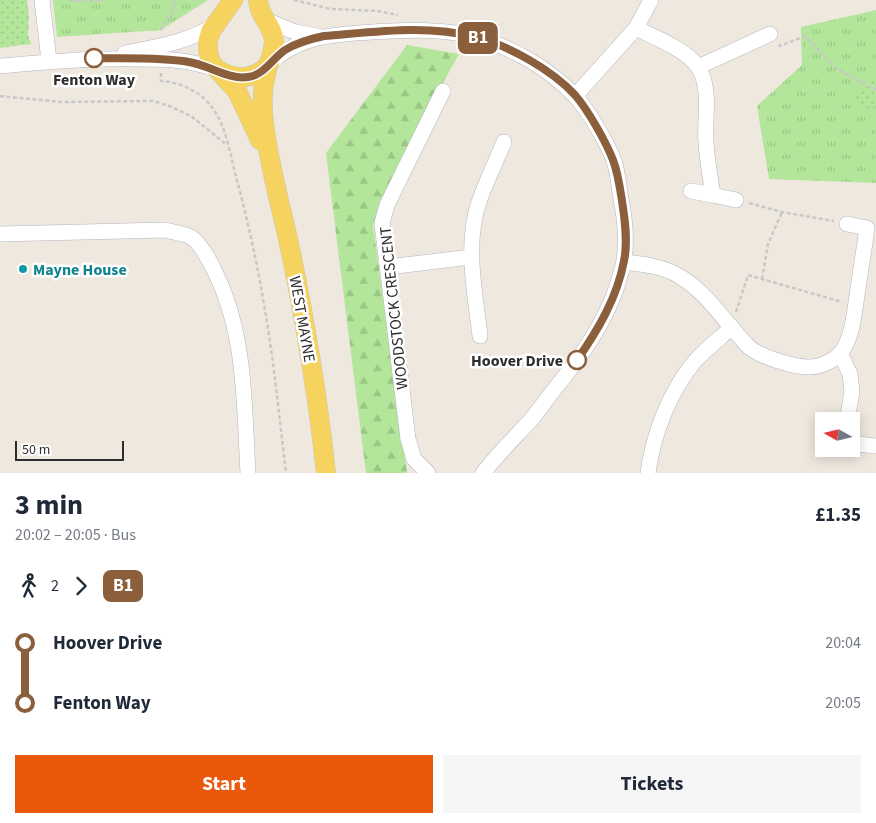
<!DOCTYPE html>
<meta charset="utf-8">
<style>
:root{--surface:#fff;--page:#f6f6f7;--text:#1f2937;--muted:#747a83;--accent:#ea580c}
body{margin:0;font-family:"Source Sans 3",sans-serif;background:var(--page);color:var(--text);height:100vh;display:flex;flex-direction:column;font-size:19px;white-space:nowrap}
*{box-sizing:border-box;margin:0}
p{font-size:16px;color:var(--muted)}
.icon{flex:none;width:28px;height:28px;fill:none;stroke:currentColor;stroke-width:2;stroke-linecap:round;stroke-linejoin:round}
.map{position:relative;height:473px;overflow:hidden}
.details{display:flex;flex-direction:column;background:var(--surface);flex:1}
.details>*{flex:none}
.badge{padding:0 10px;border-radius:8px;font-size:18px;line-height:32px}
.needle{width:32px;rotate:278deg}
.controls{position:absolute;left:815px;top:412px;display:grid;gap:10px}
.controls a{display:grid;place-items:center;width:45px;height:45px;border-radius:0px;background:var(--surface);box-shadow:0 2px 12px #0003;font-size:25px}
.scale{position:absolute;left:15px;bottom:12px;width:109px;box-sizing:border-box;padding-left:5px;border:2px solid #2d2d2d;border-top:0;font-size:14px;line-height:18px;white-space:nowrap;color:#2d2d2d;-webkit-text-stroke:4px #fff;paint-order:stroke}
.map>.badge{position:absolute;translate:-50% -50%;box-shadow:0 0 0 2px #fff}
.legs{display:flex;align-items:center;gap:8px;height:55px;padding:0 15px;font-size:16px}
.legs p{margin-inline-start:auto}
.overview{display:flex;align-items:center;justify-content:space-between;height:85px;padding:0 15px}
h1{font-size:28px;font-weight:700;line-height:38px}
.cta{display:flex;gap:10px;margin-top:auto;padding:10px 15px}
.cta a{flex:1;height:58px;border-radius:0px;background:var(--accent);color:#fff;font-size:20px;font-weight:700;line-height:58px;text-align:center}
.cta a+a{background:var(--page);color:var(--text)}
ul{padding:0 15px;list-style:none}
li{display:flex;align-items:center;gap:18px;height:60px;font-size:19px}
li i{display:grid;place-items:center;width:8px;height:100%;margin:0 6px;background:currentColor}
li i::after{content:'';width:12px;height:12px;margin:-6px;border:4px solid;border-radius:50%;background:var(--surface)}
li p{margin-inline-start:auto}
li:first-child i{background:linear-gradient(#0000 50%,currentColor 0)}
li:last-child i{background:linear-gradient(currentColor 50%,#0000 0)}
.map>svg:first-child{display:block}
.grass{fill:url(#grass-tufts)}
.forest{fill:url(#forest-firs)}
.park{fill:url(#park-dots)}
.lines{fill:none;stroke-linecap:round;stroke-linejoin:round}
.minor-casing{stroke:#b3b5c0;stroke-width:16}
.major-casing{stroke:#c8c8c8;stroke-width:20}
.path{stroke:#c8c8c8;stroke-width:2.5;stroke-dasharray:4 2.5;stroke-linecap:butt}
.minor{stroke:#fff;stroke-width:15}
.major{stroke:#f5d35e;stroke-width:19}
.line-1-casing{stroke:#fff;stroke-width:11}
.line-1{stroke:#8b5e3c;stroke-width:8}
.stop-1-dot{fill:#fff;stroke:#8b5e3c;stroke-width:2.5}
.culture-dot{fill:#0f9aa8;stroke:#fff;stroke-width:2}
.labels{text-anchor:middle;stroke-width:5;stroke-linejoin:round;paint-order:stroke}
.stop-label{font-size:16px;font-weight:bold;fill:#2d2d2d;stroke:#fff}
.culture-label{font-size:16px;font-weight:bold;fill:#0d838f;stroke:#fff;text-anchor:start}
.street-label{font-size:16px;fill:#2d2d2d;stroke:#fff}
</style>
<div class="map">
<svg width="876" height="473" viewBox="0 0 876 473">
<defs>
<pattern id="grass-tufts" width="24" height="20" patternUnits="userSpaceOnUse" patternTransform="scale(1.25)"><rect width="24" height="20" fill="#b3e69b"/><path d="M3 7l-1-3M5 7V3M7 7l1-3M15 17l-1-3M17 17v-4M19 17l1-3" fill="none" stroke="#9ac686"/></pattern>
<pattern id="forest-firs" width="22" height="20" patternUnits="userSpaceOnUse" patternTransform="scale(1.25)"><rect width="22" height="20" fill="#b3e69b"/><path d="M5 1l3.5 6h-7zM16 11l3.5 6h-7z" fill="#9ac686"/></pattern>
<pattern id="park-dots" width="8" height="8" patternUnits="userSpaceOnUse" patternTransform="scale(1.25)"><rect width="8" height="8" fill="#b3e69b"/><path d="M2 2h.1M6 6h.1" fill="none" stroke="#9ac686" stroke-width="1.8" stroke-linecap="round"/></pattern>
</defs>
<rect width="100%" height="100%" fill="#efe8df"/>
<g class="grass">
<polygon points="53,0 208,0 161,30 57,37"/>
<polygon points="876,10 876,183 769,179 757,106 802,65 801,27"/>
</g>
<polygon class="forest" points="407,45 459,54 397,166 373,225 407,473 366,473 326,153"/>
<g class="park">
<polygon points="0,0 27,0 29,17 28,35 31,44 0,48"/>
<polygon points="876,73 876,104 871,110 850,99"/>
</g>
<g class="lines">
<g class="minor-casing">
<g id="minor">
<polyline points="42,0 49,61"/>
<polyline points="263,19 295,32 317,36"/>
<path d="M636 28C654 37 687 50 698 67 712 89 704 117 706 142 707 159 710 177 713 195L691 191"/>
<path d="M125 53C156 47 190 42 216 24"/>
<path d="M268 65C299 35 331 35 372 32 406 30 442 28 475 37 512 47 548 68 574 95 587 108 608 144 614 161 618 173 619 187 621 199 625 219 627 240 624 260 623 268 620 275 618 283 605 324 580 358 553 391 545 401 538 412 529 422 513 439 497 455 483 473"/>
<path d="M0 66C45 62 90 58 135 59 164 59 192 59 219 71"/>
<polyline points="698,67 770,34"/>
<polyline points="575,96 636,28 651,0"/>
<polyline points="713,195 736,200"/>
<path d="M0 234 165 230C172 232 184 233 191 237 199 242 209 259 213 268 246 331 244 403 248 473"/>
<path d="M624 262C642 264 663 266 679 276 708 293 725 323 748 346 759 357 794 367 809 367 822 367 838 359 844 348 853 333 854 313 857 296 860 273 864 251 867 228L847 224"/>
<polyline points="388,267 471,257"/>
<path d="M480 336C475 291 464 243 480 199 487 180 496 161 504 142"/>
<polyline points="840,353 850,374 852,392 847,421"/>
<polyline points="851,439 858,444 876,446"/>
<polyline points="428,473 414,459 408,439 382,223 387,205 443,91"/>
<path d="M648 473C653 434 670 391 695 361 706 349 720 338 732 327"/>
</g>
</g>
<g class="major-casing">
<g id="major">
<polyline points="233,0 211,31 208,41 208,50 210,60 214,66 237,91 260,140"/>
<path d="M258 0C259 17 273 25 274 41 274 53 268 63 266 74 262 90 262 107 264 123 269 167 282 209 291 253 306 326 318 399 326 473"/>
<path d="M220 71C237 80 254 80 268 65"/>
</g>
</g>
<g class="path">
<polyline points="70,0 81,1 103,0"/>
<polyline points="294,0 331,9 378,11 398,15"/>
<polyline points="161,30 171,13 175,0"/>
<polyline points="779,44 780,46 805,36 836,68 876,90"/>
<path d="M161 73V81C179 82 200 91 211 106 226 125 230 153 236 177 249 224 259 273 267 322 275 372 280 423 286 473"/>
<polyline points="0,96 61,102 153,101 169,106 191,116 227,145"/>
<polyline points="749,203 782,212 834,221"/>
<polyline points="762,279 768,244 782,212"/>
<polyline points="736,312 748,275 842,302"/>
</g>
<use href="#minor" class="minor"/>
<use href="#major" class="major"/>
</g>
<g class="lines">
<g class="line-1-casing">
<path id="line-1" d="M94 58C125 59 158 57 189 62 209 65 228 80 248 77 264 75 272 59 285 50 296 43 310 39 324 36 374 32 426 24 475 37 508 45 552 70 575 95 588 110 606 142 613 160 618 173 620 188 622 201 625 220 628 242 624 261 617 298 598 330 577 360"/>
</g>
<use href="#line-1" class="line-1"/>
</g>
<g class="stop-1-dot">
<circle cx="94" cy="58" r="9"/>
<circle cx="577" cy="360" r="9"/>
</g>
<circle class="culture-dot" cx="23" cy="269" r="5"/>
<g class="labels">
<g class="stop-label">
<text x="94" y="85">Fenton Way</text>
<text x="563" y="366" text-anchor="end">Hoover Drive</text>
</g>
<g class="culture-label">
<text x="33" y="275">Mayne House</text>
</g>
<g class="street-label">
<text transform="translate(393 308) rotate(-96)" y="6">WOODSTOCK CRESCENT</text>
<text transform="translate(303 319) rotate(80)" y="6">WEST MAYNE</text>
</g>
</g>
</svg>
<div class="controls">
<a><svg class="needle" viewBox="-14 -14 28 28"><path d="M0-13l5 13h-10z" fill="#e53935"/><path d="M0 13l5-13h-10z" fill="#747a83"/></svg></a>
</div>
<div class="scale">50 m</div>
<b class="badge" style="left:478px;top:38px;background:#8b5e3c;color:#fff">B1</b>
</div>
<section class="details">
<div class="overview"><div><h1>3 min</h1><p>20:02 – 20:05 · Bus</p></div><b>£1.35</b></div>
<div class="legs"><svg class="icon" aria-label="walk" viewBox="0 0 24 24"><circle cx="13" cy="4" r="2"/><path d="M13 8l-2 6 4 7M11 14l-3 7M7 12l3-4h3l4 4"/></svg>2<svg class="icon" aria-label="forward" viewBox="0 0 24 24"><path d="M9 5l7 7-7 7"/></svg><b class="badge" style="background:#8b5e3c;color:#fff">B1</b></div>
<ul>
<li><i style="color:#8b5e3c"></i><b>Hoover Drive</b><p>20:04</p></li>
<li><i style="color:#8b5e3c"></i><b>Fenton Way</b><p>20:05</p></li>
</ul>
<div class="cta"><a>Start</a><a>Tickets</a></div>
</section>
